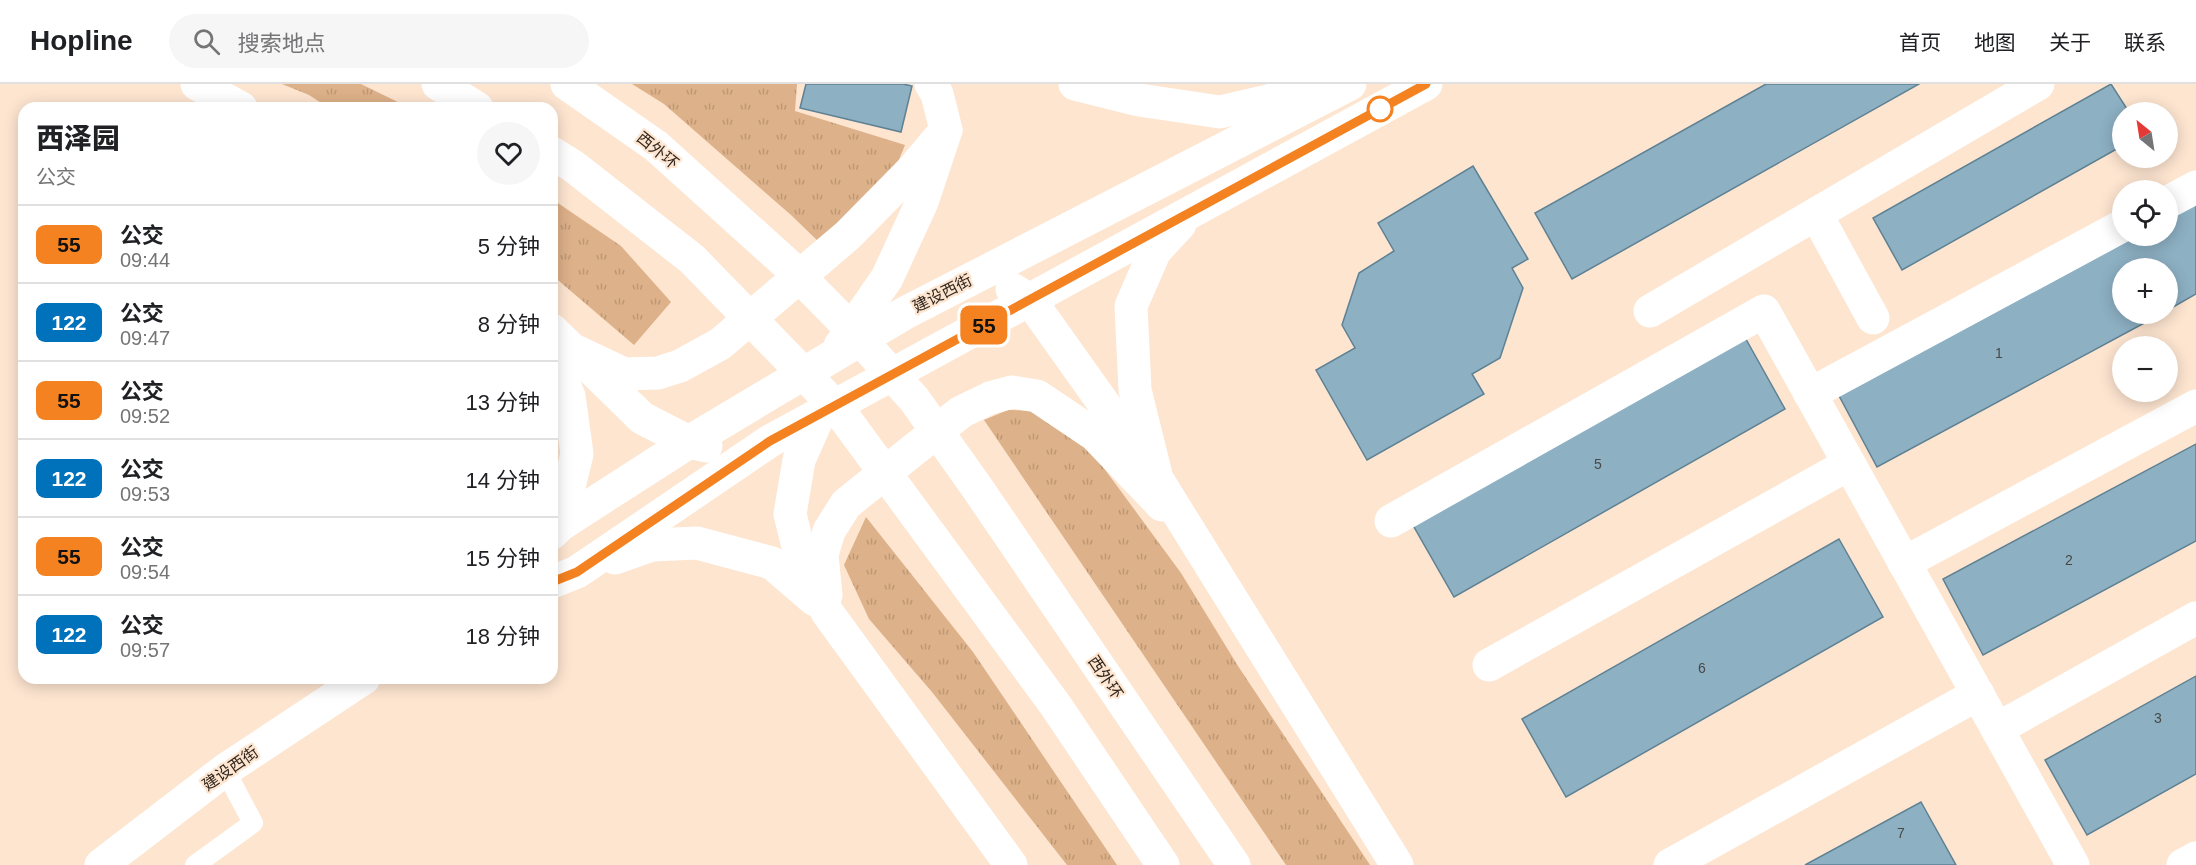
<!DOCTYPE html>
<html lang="zh">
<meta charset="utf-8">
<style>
:root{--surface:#fff;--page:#f6f6f6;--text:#202124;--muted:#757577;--line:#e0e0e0}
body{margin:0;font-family:Helvetica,"Noto Sans SC",sans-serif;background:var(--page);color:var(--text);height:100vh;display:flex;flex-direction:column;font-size:22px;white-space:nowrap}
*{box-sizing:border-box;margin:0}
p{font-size:20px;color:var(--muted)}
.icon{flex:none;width:33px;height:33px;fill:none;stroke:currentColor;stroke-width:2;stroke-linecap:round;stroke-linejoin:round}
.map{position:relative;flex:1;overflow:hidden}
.sheet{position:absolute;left:18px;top:18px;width:540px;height:582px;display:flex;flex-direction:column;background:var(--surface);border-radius:18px;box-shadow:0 3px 15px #0003}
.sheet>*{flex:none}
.badge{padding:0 12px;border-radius:9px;font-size:21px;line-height:39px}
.needle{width:39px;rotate:330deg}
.tools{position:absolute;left:2112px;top:18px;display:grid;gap:12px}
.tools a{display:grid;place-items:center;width:66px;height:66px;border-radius:50%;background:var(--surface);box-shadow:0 3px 15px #0003;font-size:30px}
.map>.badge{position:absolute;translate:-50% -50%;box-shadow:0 0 0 3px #fff}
.round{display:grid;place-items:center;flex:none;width:63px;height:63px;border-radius:32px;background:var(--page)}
.overview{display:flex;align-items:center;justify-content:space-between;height:102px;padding:0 18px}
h1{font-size:28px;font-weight:800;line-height:45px}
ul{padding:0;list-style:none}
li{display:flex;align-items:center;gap:18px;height:78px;padding:0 18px;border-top:2px solid var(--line)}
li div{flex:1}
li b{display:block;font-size:22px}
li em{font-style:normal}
li .badge{min-width:66px;font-weight:700;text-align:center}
header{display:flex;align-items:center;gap:36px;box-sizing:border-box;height:84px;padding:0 30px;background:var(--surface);border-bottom:2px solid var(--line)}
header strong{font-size:28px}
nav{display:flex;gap:33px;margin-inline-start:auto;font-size:21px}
.search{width:420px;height:54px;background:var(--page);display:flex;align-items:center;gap:15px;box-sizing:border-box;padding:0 21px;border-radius:33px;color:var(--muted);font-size:22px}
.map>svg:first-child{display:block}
.grass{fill:url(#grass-tufts)}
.building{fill:#8db0c3;stroke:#5e8193;stroke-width:1.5}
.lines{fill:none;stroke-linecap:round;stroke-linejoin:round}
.service{stroke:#fff;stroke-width:20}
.minor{stroke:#fff;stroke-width:33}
.secondary{stroke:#fff;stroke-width:33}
.trunk{stroke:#fff;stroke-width:33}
.line-casing{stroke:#fff;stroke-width:14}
.line{stroke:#f58220;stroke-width:9}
.stop-dot{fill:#fff;stroke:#f58220;stroke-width:3}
.labels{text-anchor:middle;stroke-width:4.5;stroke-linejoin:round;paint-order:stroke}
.number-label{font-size:14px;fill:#494947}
.street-label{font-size:16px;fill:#32271e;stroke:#fde5d0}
</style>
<header>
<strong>Hopline</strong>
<div class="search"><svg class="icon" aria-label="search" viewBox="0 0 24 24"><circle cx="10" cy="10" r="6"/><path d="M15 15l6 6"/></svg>搜索地点</div>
<nav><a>首页</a><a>地图</a><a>关于</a><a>联系</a></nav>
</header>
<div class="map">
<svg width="2196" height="781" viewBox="0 0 2196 781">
<defs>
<pattern id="grass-tufts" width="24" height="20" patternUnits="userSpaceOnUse" patternTransform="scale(1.5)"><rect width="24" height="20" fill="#ddb189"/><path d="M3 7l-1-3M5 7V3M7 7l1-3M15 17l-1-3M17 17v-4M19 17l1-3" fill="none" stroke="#be9876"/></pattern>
</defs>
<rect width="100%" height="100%" fill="#fde5d0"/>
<g class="grass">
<polygon points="282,0 361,0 410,24 329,24 309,11"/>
<polygon points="632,0 797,0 795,27 905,61 891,95 821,160 791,131 664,20"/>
<polygon points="552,115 621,162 671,218 634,261 552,191"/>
<polygon points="1008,326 1042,327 1084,357 1181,489 1238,582 1370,781 1286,781 984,336"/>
<polygon points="866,433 973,568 1117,781 1067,781 932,608 869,535 844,481"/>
</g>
<g class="building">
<polygon points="806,0 903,0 912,2 901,48 800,24"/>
<polygon points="1766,0 1919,0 1572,195 1535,129"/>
<polygon points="2111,0 2129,28 2122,28 2122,62 1902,186 1873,134"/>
<polygon points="1473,82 1528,175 1512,184 1523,204 1500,274 1472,290 1484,310 1367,376 1316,286 1355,264 1342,241 1359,189 1394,167 1378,139"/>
<polygon points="2196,114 2196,210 2168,226 2168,184 2122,184 2122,230 2161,230 1877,383 1837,308 2127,152 2168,152 2168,130"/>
<polygon points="1742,248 1785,325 1454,513 1410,436"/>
<polygon points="2196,360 2196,457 1983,571 1943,495"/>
<polygon points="1839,455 1883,533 1566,713 1522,635"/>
<polygon points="2196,592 2196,690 2087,751 2045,676"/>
<polygon points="1921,718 1956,781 1805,781"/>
</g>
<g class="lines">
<polyline class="service" points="195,781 253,739 225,686"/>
<g class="minor">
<polyline points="2168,118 2196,103"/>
<polyline points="1816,130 1873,234"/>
<polyline points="1650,227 2038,0"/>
<polyline points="1810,310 2122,142"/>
<polyline points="1391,437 1764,227 2073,781"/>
<polyline points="1904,479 2196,322"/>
<polyline points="1489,581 1849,380"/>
<polyline points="1997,645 2196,534"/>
<polyline points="1670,781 1978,610"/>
<polyline points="2183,781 2196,774"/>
</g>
<g class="secondary">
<polyline points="197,0 241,24"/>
<polyline points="1075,0 1139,16 1220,28 1311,7"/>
<polyline points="1180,140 1155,167 1131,222 1135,306 1157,395 1397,781"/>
<polyline points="1012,205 1030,216 1146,379"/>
<polyline points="552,246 642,334 689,358 706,362"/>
<polyline points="840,262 887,194 922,118 946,46 937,10 931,0"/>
<polyline points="571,265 624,290 658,289 680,282 720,260 848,151 914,84 946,46"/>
<polyline points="552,272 569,312 577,370 560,441"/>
<polyline points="824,324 819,331 799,376 790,430 801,475 827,528 1011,781"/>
<polyline points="552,449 560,441 689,358 905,229 1350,0"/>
<polyline points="615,474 652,461 697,459 772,479 815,516"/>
<polyline points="552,498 577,488 770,357 1426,0"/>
<polyline points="826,511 822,471 829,447 846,420 961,328 990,314 1012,308 1037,312 1095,351 1162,421"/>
<polyline points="101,781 225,686 364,594"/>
</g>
<g class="trunk">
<polyline points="438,0 477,24"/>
<polyline points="567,0 656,62 788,181 849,243 914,315 978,405 1234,781"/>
<polyline points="552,69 573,82 692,175 838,325 1056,622 1163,781"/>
</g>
</g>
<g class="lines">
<g class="line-casing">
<polyline id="line" points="552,498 577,488 770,357 1426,0"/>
</g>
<use href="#line" class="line"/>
</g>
<circle class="stop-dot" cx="1380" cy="25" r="12"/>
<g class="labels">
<g class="number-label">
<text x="1999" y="274">1</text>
<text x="1598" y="385">5</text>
<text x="2069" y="481">2</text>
<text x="1702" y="589">6</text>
<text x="2158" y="639">3</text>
<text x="1901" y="754">7</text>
</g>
<g class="street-label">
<text transform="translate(658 66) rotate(39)" y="6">西外环</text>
<text transform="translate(942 209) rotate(-27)" y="6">建设西街</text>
<text transform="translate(1106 593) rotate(56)" y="6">西外环</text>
<text transform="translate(230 684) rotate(-35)" y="6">建设西街</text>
</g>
</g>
</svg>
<div class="tools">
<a><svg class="needle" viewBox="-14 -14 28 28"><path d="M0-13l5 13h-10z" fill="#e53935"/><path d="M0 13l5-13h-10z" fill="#757577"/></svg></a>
<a><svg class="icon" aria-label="locate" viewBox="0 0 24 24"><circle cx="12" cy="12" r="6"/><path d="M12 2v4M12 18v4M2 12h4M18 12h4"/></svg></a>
<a>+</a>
<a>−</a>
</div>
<b class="badge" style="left:984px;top:241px;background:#f58220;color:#111">55</b>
<section class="sheet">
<div class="overview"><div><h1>西泽园</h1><p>公交</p></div><a class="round"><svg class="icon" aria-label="heart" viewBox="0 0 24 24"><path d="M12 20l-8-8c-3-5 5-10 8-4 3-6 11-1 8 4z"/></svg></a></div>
<ul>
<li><span class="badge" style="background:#f58220;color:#111">55</span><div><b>公交</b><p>09:44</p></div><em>5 分钟</em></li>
<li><span class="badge" style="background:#0072bc;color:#fff">122</span><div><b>公交</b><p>09:47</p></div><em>8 分钟</em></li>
<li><span class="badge" style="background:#f58220;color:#111">55</span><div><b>公交</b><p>09:52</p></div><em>13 分钟</em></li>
<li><span class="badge" style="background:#0072bc;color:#fff">122</span><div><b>公交</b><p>09:53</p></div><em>14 分钟</em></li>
<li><span class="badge" style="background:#f58220;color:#111">55</span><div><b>公交</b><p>09:54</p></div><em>15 分钟</em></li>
<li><span class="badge" style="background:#0072bc;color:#fff">122</span><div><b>公交</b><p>09:57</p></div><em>18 分钟</em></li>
</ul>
</section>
</div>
